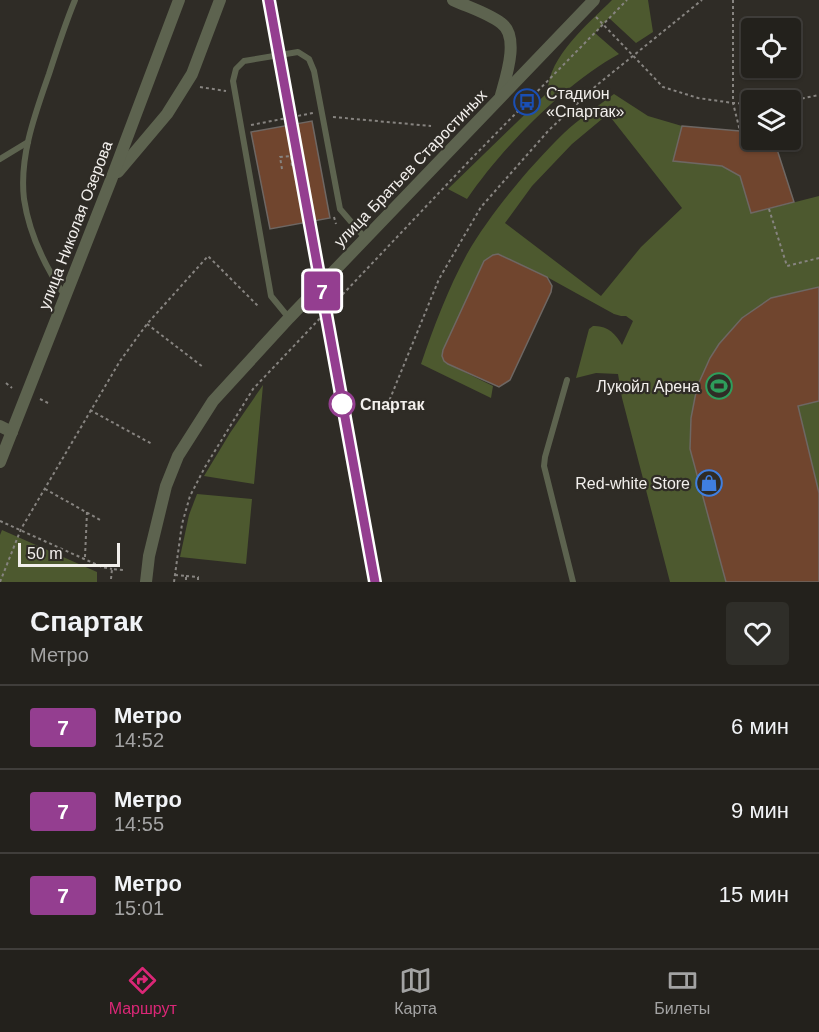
<!DOCTYPE html>
<html lang="ru">
<meta charset="utf-8">
<style>
:root{--surface:#23211c;--page:#2f2e29;--text:#f1f3f6;--muted:#a3a3a3;--line:#403e3b;--accent:#db2777}
body{margin:0;font-family:Arial,sans-serif;background:var(--page);color:var(--text);height:100vh;display:flex;flex-direction:column;font-size:22px;white-space:nowrap}
*{box-sizing:border-box;margin:0}
p{font-size:20px;color:var(--muted)}
.icon{flex:none;width:33px;height:33px;fill:none;stroke:currentColor;stroke-width:2;stroke-linecap:round;stroke-linejoin:round}
.map{position:relative;height:582px;overflow:hidden}
.details{display:flex;flex-direction:column;background:var(--surface);flex:1}
.details>*{flex:none}
.badge{padding:0 12px;border-radius:4px;font-size:21px;line-height:39px}
.fabs{position:absolute;left:741px;top:18px;display:grid;gap:12px}
.fabs a{display:grid;place-items:center;width:60px;height:60px;border-radius:6px;background:var(--surface);box-shadow:0 2px 4px #0004,0 0 0 2px var(--line);font-size:30px}
.scale{position:absolute;left:18px;bottom:15px;width:102px;box-sizing:border-box;padding-left:6px;border:3px solid #f2efec;border-top:0;font-size:16px;line-height:21px;white-space:nowrap;color:#f2efec;-webkit-text-stroke:4px #2f2c26;paint-order:stroke}
.map>.badge{position:absolute;translate:-50% -50%;box-shadow:0 0 0 3px #fff}
.round{display:grid;place-items:center;flex:none;width:63px;height:63px;border-radius:6px;background:var(--page)}
.head{display:flex;align-items:center;justify-content:space-between;height:102px;padding:0 30px}
h1{font-size:28px;font-weight:600;line-height:45px}
ul{padding:0;list-style:none}
li{display:flex;align-items:center;gap:18px;height:84px;padding:0 30px;border-top:2px solid var(--line)}
li div{flex:1}
li b{display:block;font-size:22px}
li em{font-style:normal}
li .badge{min-width:66px;font-weight:700;text-align:center}
.dock{display:flex;justify-content:space-around;align-items:center;height:84px;border-top:2px solid var(--line);background:var(--surface);font-size:16px;color:var(--muted)}
.dock a{display:grid;justify-items:center;gap:3px}
.dock .on{color:var(--accent)}
.map>svg:first-child{display:block}
.green{fill:#4d592f;fill-rule:evenodd}
.building{fill:#70452e;stroke:#6e6763;stroke-width:1.5}
.lines{fill:none;stroke-linecap:round;stroke-linejoin:round}
.path{stroke:#878480;stroke-width:2;stroke-dasharray:3 3;stroke-linecap:butt}
.service{stroke:#5d634f;stroke-width:6}
.minor{stroke:#5d634f;stroke-width:12}
.line-casing{stroke:#fff;stroke-width:14}
.line{stroke:#943e90;stroke-width:9}
.stop-dot{fill:#fff;stroke:#943e90;stroke-width:3}
.labels{text-anchor:middle;stroke-width:4.5;stroke-linejoin:round;paint-order:stroke}
.poi-label{font-size:16px;fill:#f2efec;stroke:#2f2c26;text-anchor:end}
.street-label{font-size:16px;fill:#f2efec;stroke:#2f2c26}
.stop-label{font-size:16px;font-weight:bold;fill:#f2efec;stroke:#2f2c26;text-anchor:start}
</style>
<div class="map">
<svg width="819" height="582" viewBox="0 0 819 582">
<rect width="100%" height="100%" fill="#2f2c26"/>
<g class="green">
<path d="M612 0H648L653 32 636 43 609 18 595 33 619 54C564 84 502 148 467 199L448 189 548 92C547 58 589 23 612 0Z"/>
<path d="M614 94 648 116 682 126 673 161 722 166 740 176 752 213 819 196V582H670L622 398 618 374 596 373 576 378 589 329 593 326C607 325 616 334 622 345L633 321 626 316H621L614 314 547 277 499 254 493 255 484 261 442 356 444 361 448 364 493 386 491 398 421 364C434 326 448 289 467 254 490 214 530 166 564 133 579 119 597 107 614 94ZM608 114 682 208 641 247 601 296 505 223 532 186 572 144Z"/>
<polygon points="263,385 254,484 204,476 230,433"/>
<polygon points="197,494 252,499 246,564 180,557 189,515"/>
<polygon points="2,530 97,572 97,582 0,582 0,535"/>
</g>
<g class="building">
<polygon points="312,121 330,218 270,229 251,132"/>
<polygon points="682,126 740,131 752,129 752,140 774,140 794,202 751,213 740,176 722,166 673,161"/>
<polygon points="498,254 547,277 552,286 551,292 510,380 499,387 448,364 444,361 442,356 443,350 484,261 493,255"/>
<polygon points="819,287 819,401 798,406 819,493 819,582 726,582 690,449 691,418 697,387 710,358 719,344 742,318 771,298"/>
</g>
<g class="lines">
<g class="path">
<polyline points="733,0 733,103 740,131"/>
<polyline points="596,17 663,87 698,98 733,103 752,104"/>
<polyline points="200,87 226,91"/>
<polyline points="790,101 819,95"/>
<polyline points="333,117 431,126"/>
<polyline points="251,125 313,113"/>
<polyline points="282,169 280,157 291,156 292,167"/>
<polyline points="769,209 787,266 819,258"/>
<polyline points="334,217 336,224"/>
<polyline points="147,324 203,367"/>
<polyline points="6,383 12,388"/>
<polyline points="40,399 48,403"/>
<polyline points="90,410 152,444"/>
<polyline points="385,411 439,279 481,207 549,130 597,85 702,0"/>
<polyline points="45,489 102,521"/>
<polyline points="0,521 102,567 112,569"/>
<polyline points="85,557 87,512"/>
<polyline points="175,575 186,576 186,582"/>
<polyline points="186,576 198,577 198,582"/>
<polyline points="111,579 112,569 123,570"/>
<polyline points="0,582 21,529 120,361 147,324 208,256 259,307"/>
<polyline points="174,582 182,524 190,496 205,467 253,389 471,159 627,0"/>
</g>
<g class="service">
<polyline points="0,159 28,142"/>
<path d="M65 296C46 268 29 233 24 199 19 157 35 114 49 74 57 49 65 24 75 0"/>
<polyline points="289,318 271,296 233,81 236,69 244,61 298,52 309,59 314,71 340,209 365,238"/>
<polyline points="567,380 545,457 544,466 573,582"/>
</g>
<g class="minor">
<path d="M453 0C468 7 488 13 501 23 520 36 506 77 501 95"/>
<polyline points="118,172 167,114 192,74 220,0"/>
<polyline points="0,426 12,432"/>
<polyline points="0,462 111,180 179,0"/>
<polyline points="146,582 149,556 166,486 178,456 213,401 289,318 594,0"/>
</g>
</g>
<g class="lines">
<g class="line-casing">
<polyline id="line" points="269,0 375,582"/>
</g>
<use href="#line" class="line"/>
</g>
<defs>
<g id="bus-ring" transform="scale(1.35)"><circle r="9.5" fill="#2f2c26" stroke="#1a4fb4" stroke-width="1.5"/><path d="M-5-6H5V4H4V6H2V4H-2V6H-4V4H-5ZM-3.5-4V0h7V-4ZM-3.5 1.2v1.5H-2V1.2ZM2 1.2v1.5H3.5V1.2Z" fill="#1a4fb4"/></g>
<g id="stadium-ring" transform="scale(1.35)"><circle r="9.5" fill="#2f2c26" stroke="#2e9e5b" stroke-width="1.5"/><path d="M0-5a6.5 5 0 1 0 0 10a6.5 5 0 1 0 0-10ZM-3.5-1.8h7v3.6h-7Z" fill="#2e9e5b"/></g>
<g id="shop-ring" transform="scale(1.35)"><circle r="9.5" fill="#2f2c26" stroke="#3f7fe0" stroke-width="1.5"/><path d="M-5-2.5h2.3a2.7 3.5 0 0 1 5.4 0H5L5.5 6h-11ZM-1.5-2.5h3a1.5 2.3 0 0 0-3 0Z" fill="#3f7fe0"/></g>
</defs>
<g fill-rule="evenodd">
<use href="#bus-ring" x="527" y="102"/>
<use href="#stadium-ring" x="719" y="386"/>
<use href="#shop-ring" x="709" y="483"/>
</g>
<circle class="stop-dot" cx="342" cy="404" r="12"/>
<g class="labels">
<g class="poi-label">
<text x="546" y="99" text-anchor="start">Стадион<tspan x="546" dy="18">«Спартак»</tspan></text>
<text x="700" y="392">Лукойл Арена</text>
<text x="690" y="489">Red-white Store</text>
</g>
<g class="street-label">
<text transform="translate(410 168) rotate(-46)" y="6">улица Братьев Старостиных</text>
<text transform="translate(75 225) rotate(-69)" y="6">улица Николая Озерова</text>
</g>
<g class="stop-label">
<text x="360" y="410">Спартак</text>
</g>
</g>
</svg>
<div class="fabs">
<a><svg class="icon" aria-label="locate" viewBox="0 0 24 24"><circle cx="12" cy="12" r="6"/><path d="M12 2v4M12 18v4M2 12h4M18 12h4"/></svg></a>
<a><svg class="icon" aria-label="layers" viewBox="0 0 24 24"><path d="M12 4l9 5-9 5-9-5zM3 14l9 5 9-5"/></svg></a>
</div>
<div class="scale">50 m</div>
<b class="badge" style="left:322px;top:291px;background:#943e90;color:#fff">7</b>
</div>
<section class="details">
<div class="head"><div><h1>Спартак</h1><p>Метро</p></div><a class="round"><svg class="icon" aria-label="heart" viewBox="0 0 24 24"><path d="M12 20l-8-8c-3-5 5-10 8-4 3-6 11-1 8 4z"/></svg></a></div>
<ul>
<li><span class="badge" style="background:#943e90;color:#fff">7</span><div><b>Метро</b><p>14:52</p></div><em>6 мин</em></li>
<li><span class="badge" style="background:#943e90;color:#fff">7</span><div><b>Метро</b><p>14:55</p></div><em>9 мин</em></li>
<li><span class="badge" style="background:#943e90;color:#fff">7</span><div><b>Метро</b><p>15:01</p></div><em>15 мин</em></li>
</ul>
</section>
<nav class="dock">
<a class="on"><svg class="icon" aria-label="directions" viewBox="0 0 24 24"><path d="M12 3l9 9-9 9-9-9zM9 14v-3h6M13 9l2 2-2 2"/></svg>Маршрут</a>
<a><svg class="icon" aria-label="map" viewBox="0 0 24 24"><path d="M3 6l6-2 6 2 6-2v14l-6 2-6-2-6 2zM9 4v14M15 6v14"/></svg>Карта</a>
<a><svg class="icon" aria-label="tickets" viewBox="0 0 24 24"><path d="M3 7h18v10H3zM15 7v10"/></svg>Билеты</a>
</nav>
